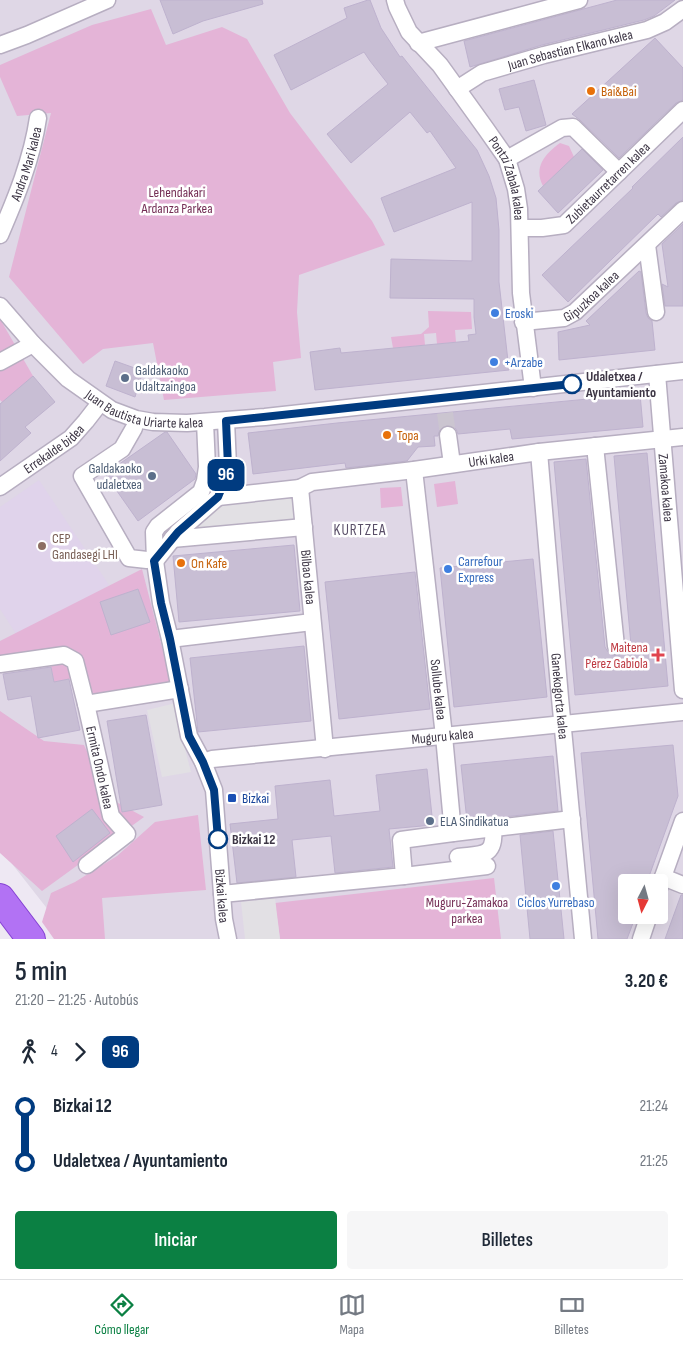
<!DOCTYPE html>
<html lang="es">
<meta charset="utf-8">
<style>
:root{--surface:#fff;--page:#f6f6f7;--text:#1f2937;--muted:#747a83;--line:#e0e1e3;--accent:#0b8043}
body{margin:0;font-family:"Sofia Sans Condensed",sans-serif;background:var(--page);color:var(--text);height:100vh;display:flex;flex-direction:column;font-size:19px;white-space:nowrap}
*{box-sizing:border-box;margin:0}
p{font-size:16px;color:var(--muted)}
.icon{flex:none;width:28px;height:28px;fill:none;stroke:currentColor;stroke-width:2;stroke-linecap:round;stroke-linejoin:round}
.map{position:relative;height:939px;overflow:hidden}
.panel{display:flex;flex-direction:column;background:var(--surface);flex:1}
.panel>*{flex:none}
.badge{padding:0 10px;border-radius:8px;font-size:18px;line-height:32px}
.needle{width:32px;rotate:186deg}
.fabs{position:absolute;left:618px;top:874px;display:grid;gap:10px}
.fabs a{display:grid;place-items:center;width:50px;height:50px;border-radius:5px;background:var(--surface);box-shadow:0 5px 20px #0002;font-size:25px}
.map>.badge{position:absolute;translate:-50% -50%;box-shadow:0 0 0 2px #fff}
.legs{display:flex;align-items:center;gap:8px;height:55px;padding:0 15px;font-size:16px}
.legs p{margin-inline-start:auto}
.head{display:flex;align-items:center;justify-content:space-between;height:85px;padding:0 15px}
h1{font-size:28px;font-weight:600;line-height:38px}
.cta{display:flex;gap:10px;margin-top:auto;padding:10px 15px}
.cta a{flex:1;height:58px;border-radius:5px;background:var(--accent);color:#fff;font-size:20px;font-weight:600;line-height:58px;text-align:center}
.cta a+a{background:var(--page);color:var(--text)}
ul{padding:0 15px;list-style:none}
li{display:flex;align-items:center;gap:18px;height:55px;font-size:19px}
li i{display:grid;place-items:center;width:8px;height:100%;margin:0 6px;background:currentColor}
li i::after{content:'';width:12px;height:12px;margin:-6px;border:4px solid;border-radius:50%;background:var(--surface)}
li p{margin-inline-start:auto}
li:first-child i{background:linear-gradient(#0000 50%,currentColor 0)}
li:last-child i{background:linear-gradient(currentColor 50%,#0000 0)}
.dock{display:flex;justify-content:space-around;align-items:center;height:70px;border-top:1px solid var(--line);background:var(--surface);font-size:14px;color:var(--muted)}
.dock a{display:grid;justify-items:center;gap:2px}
.dock .on{color:var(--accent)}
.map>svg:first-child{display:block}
.residential{fill:#dfd7e6;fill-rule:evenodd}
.education{fill:#e0d3eb}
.green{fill:#e4b4d7}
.parking{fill:#e2e0e4}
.building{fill:#c8bed4;stroke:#beb2ce}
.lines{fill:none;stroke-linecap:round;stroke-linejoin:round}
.street-tunnel{stroke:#cbc5d0;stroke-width:16;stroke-dasharray:16 8;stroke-linecap:butt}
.street-casing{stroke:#b7aec1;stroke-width:19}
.highway-casing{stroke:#8542d3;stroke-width:30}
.street{stroke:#fff;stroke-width:16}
.highway{stroke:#b272f4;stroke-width:28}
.line-1-casing{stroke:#fff;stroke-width:11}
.line-1{stroke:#003b80;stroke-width:8}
.food-dot{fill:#e8710a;stroke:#fff;stroke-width:2}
.shop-dot{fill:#3f7fe0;stroke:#fff;stroke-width:2}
.service-dot{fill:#5c6f8a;stroke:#fff;stroke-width:2}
.stop-1-dot{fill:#fff;stroke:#003b80;stroke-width:2.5}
.education-dot{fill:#8d6e63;stroke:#fff;stroke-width:2}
.health-dot{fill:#e0444e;stroke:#fff;stroke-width:2}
.transit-dot{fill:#1a4fb4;stroke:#fff;stroke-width:2}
.labels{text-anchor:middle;stroke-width:5;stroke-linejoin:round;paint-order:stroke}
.street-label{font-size:14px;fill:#3e3746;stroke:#fff}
.food-label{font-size:14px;fill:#c56008;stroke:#fff;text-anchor:start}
.park-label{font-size:14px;fill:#742e55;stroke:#fff}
.shop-label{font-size:14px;fill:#366cbe;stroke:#fff;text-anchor:start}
.service-label{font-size:14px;fill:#4e5e75;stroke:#fff;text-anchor:start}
.stop-label{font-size:14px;font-weight:bold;fill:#3e3746;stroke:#fff;text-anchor:start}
.education-label{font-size:14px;fill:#785e54;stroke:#fff;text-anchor:start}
.health-label{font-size:14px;fill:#be3a42;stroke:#fff;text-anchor:end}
.transit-label{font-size:14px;fill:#164399;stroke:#fff;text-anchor:start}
.neighbourhood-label{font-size:15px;letter-spacing:1px;fill:#5a4f68;stroke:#fff}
</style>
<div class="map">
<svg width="683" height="939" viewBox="0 0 683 939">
<rect width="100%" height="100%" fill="#eee8f3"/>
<path class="residential" d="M0 0H683V939H71L9 860 0 852ZM626 882H659V915H626Z"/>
<polygon class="education" points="39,480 109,585 20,640 0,609 0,507"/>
<g class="green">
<polygon points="151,9 166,45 222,27 247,39 290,113 372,221 385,245 299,275 297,312 301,358 273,362 276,391 164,400 153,343 103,349 83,364 9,277 51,113 17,116 0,77 0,65 92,25"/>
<path d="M560 143 569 146 574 157 543 186C533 167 545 154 560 143Z"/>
<polygon points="428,311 471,312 472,329 455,330 456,342 437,344 436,333 424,334 425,345 393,348 391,337 421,334 429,327"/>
<polygon points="0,319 33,376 3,403 0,400"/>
<polygon points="455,481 458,504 437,507 434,484"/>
<polygon points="401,487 403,506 381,508 380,488"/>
<polygon points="142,569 172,686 90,697 70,679 54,682 50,660 0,658 0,641"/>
<polygon points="0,711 44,741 84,745 109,798 144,817 42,891 0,853"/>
<polygon points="198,815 206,890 102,898 105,939 54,939 42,922 51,893 75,882 117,856 155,822"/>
<polygon points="494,878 501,939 280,939 275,903"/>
</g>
<g class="parking">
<polygon points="294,496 297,522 195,531 219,504"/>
<polygon points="176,703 186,753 191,772 162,777 147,710"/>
<polygon points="275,898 280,939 245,939 241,902"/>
</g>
<g class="building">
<polygon points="160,0 262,0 263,4 203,21 173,34"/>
<polygon points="368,0 370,0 381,28 400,57 402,56 477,150 489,176 496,198 499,230 499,282 509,370 315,390 310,352 340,348 341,353 469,341 468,335 476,334 474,317 474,299 390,298 391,259 472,261 472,202 394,232 381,198 456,168 430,131 427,133 410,112 351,163 327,134 388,84 370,61 364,52 291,90 274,55 347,18 344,8"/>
<polygon points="617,0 675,0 654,16 644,20 542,45 470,67 464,41"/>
<polygon points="655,38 683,68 683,100 676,103 619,158 580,120 572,114"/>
<polygon points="534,80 546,125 526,131 519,107 505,110 499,89"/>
<polygon points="683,137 683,200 676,203 661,217 658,214 568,302 542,275 633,188 632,187"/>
<polygon points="582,149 603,170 558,213 538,191"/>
<polygon points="683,224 683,306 665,306 662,284 668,287 662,244"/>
<polygon points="639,271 641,272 646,313 648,318 652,321 655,350 559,360 558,332 590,325 586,321"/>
<polygon points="115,361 143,371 135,397 106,386"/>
<polygon points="33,376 55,402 25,427 31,433 0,461 0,404"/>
<polygon points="640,394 643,427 512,439 510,429 458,434 456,429 452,426 447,425 442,427 439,432 438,436 434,436 435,446 418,447 407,461 346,468 345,463 253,474 248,433 337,423"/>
<polygon points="165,432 167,432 196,474 195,479 138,521 105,474"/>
<polygon points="647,453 668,686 575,695 554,462 586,459 605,647 608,652 612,655 617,656 622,654 625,650 626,645 631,645 614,456"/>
<polygon points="294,545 300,611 179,622 173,556"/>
<polygon points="533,559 547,697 454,707 440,568"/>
<polygon points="415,572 430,709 339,719 325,582"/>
<polygon points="138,589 150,622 111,635 100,602"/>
<polygon points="304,646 311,721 198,732 190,658"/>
<polygon points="51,667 54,682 69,679 80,730 38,738 31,696 8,700 3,674"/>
<polygon points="146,715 162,805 122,812 107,721"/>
<polygon points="673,745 678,796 647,882 626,882 626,915 636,915 627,939 598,939 581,753"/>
<polygon points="553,756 558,811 467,821 461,765"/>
<polygon points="427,769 433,825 389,829 393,867 335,873 331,836 292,840 296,877 237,883 230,824 278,819 275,786 330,780 334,816 380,811 376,775"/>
<polygon points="92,809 110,833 73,862 56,836"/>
<polygon points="553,831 564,939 530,939 520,835"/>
<polygon points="681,895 683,895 683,939 665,939"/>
</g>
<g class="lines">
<polyline class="street-tunnel" points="445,413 448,435"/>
<g class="street-casing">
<g id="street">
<path id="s1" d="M395 0 397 7 409 32 440 65 486 129 507 159 516 189 519 209 521 293 533 388"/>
<polyline points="418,43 579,0"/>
<polyline points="0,45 27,35 107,0"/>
<path id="s2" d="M457 89 482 73 544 55 647 30 665 22 683 9"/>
<polyline points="507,159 562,128 573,127 619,172"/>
<path id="s3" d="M520 228H542L564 225 683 110"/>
<path id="s4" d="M0 235C16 198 32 159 38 118"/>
<polyline points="647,245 656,312"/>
<path id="s5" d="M0 306 33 344 68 379 112 410 136 419 153 422 187 423 265 417 683 371"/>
<path id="s6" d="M523 322 564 318 575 312 683 210"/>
<polyline points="0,362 33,344"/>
<path id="s7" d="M657 374 683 690"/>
<path id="s8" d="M205 422 207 467 205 481 201 492 158 526 154 532 155 561 161 603 170 639 189 736 203 762 214 790 222 894 224 919 228 939"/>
<polyline points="134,428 122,449 82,476 129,558 147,560"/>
<polyline points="448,435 452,464"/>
<polyline points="595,446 616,646"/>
<path id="s9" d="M539 452 560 698 583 939"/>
<path id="s10" d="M414 470 444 736 453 833"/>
<path id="s11" d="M0 487 71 438 86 421 100 403"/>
<path id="s12" d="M300 488 312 482 414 470 539 452 683 437"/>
<path id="s13" d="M218 497 300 488 325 749"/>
<polyline points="172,539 304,527"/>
<polyline points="155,561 178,532 218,497 225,481 228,466 226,421"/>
<polyline points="170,639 312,622"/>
<polyline points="0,664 64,655 75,661 86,704 180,689"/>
<path id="s14" d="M86 704 111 816 127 834 87 865"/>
<path id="s15" d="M203 762 212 759 683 712"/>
<path d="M458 857C481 854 496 858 493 828"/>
<polyline points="404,876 487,866"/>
<polyline points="663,877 683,885"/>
<polyline points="659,888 683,821"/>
<polyline points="222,894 404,876 401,840 453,833 572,819"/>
<polyline points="641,939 649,915"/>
</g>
</g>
<g class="highway-casing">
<polyline id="highway" points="0,898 31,939"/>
</g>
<use href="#street" class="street"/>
<use href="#highway" class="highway"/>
</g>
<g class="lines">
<g class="line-1-casing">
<polyline id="line-1" points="218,839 214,790 203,762 189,736 170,639 161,603 154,561 178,532 218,497 225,480 228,466 226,421 572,384"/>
</g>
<use href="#line-1" class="line-1"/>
</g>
<g class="food-dot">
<circle cx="591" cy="91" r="5"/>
<circle cx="387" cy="435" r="5"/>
<circle cx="181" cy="563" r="5"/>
</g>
<g class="shop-dot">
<circle cx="495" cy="313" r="5"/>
<circle cx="494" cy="362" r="5"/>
<circle cx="448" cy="569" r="5"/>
<circle cx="556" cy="886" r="5"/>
</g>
<g class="service-dot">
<circle cx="125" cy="378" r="5"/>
<circle cx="152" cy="476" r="5"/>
<circle cx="430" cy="821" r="5"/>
</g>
<g class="stop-1-dot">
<circle cx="572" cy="384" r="9"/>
<circle cx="218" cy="839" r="9"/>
</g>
<circle class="education-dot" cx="42" cy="546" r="5"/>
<path class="health-dot" d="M655.5 647.5h5v5h5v5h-5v5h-5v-5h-5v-5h5z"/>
<rect class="transit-dot" x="227" y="793" width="10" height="10" rx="2.5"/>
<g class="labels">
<g class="street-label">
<text dy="5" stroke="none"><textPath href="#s2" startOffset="121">Juan Sebastian Elkano kalea</textPath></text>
<text dy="5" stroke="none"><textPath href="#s4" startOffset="76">Andra Mari kalea</textPath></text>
<text dy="5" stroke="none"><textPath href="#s1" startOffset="214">Pontzi Zabala kalea</textPath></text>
<text dy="5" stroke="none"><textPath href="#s3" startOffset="105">Zubietaurretarren kalea</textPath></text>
<text dy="5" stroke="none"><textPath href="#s6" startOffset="76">Gipuzkoa kalea</textPath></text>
<text dy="5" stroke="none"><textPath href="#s5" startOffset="185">Juan Bautista Uriarte kalea</textPath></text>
<text dy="5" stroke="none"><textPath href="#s11" startOffset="66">Errekalde bidea</textPath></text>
<text dy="5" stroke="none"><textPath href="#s12" startOffset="194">Urki kalea</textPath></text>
<text dy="5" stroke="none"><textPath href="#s7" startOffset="114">Zamakoa kalea</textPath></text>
<text dy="5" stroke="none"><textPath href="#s13" startOffset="172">Bilbao kalea</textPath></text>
<text dy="5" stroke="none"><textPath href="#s10" startOffset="221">Sollube kalea</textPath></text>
<text dy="5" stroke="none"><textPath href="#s9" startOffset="245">Ganekogorta kalea</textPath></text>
<text dy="5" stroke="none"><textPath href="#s15" startOffset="241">Muguru kalea</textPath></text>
<text dy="5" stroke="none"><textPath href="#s14" startOffset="65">Ermita Ondo kalea</textPath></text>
<text dy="5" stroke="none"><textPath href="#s8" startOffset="506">Bizkai kalea</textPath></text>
</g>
<g class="food-label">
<text x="601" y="96">Bai&amp;Bai</text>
<text x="397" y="440">Topa</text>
<text x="191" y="568">On Kafe</text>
</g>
<g class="park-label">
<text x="177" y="197">Lehendakari<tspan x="177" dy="16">Ardanza Parkea</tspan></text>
<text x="467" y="907">Muguru-Zamakoa<tspan x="467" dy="16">parkea</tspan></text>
</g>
<g class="shop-label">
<text x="505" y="318">Eroski</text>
<text x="504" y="367">+Arzabe</text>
<text x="458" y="566">Carrefour<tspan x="458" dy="16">Express</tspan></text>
<text x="556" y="907" text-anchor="middle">Ciclos Yurrebaso</text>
</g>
<g class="service-label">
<text x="135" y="375">Galdakaoko<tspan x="135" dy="16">Udaltzaingoa</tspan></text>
<text x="142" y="473" text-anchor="end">Galdakaoko<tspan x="142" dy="16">udaletxea</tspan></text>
<text x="440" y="826">ELA Sindikatua</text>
</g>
<g class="stop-label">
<text x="586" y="381">Udaletxea /<tspan x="586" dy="16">Ayuntamiento</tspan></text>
<text x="232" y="844">Bizkai 12</text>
</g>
<g class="education-label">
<text x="52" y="543">CEP<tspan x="52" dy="16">Gandasegi LHI</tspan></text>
</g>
<g class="health-label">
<text x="648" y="652">Maitena<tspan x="648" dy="16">Pérez Gabiola</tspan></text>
</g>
<g class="transit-label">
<text x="242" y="803">Bizkai</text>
</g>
<g class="neighbourhood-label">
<text x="360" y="535">KURTZEA</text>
</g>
</g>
</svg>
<div class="fabs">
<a><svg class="needle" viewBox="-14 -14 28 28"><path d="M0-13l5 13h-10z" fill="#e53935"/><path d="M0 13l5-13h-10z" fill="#747a83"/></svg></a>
</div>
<b class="badge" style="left:226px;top:475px;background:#003b80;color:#fff">96</b>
</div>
<section class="panel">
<div class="head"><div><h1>5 min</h1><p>21:20 – 21:25 · Autobús</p></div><b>3.20 €</b></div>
<div class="legs"><svg class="icon" aria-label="walk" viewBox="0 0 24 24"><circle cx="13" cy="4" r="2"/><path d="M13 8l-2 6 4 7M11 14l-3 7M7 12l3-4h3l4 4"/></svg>4<svg class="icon" aria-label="forward" viewBox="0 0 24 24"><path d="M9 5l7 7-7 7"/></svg><b class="badge" style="background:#003b80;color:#fff">96</b></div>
<ul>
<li><i style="color:#003b80"></i><b>Bizkai 12</b><p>21:24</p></li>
<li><i style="color:#003b80"></i><b>Udaletxea / Ayuntamiento</b><p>21:25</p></li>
</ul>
<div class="cta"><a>Iniciar</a><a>Billetes</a></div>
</section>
<nav class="dock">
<a class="on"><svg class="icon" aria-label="directions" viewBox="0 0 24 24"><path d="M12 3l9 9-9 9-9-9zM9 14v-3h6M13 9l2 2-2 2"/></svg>Cómo llegar</a>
<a><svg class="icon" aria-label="map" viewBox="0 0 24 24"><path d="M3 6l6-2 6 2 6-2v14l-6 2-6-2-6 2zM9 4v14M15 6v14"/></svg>Mapa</a>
<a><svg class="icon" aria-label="tickets" viewBox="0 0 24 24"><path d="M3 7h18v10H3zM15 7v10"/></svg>Billetes</a>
</nav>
